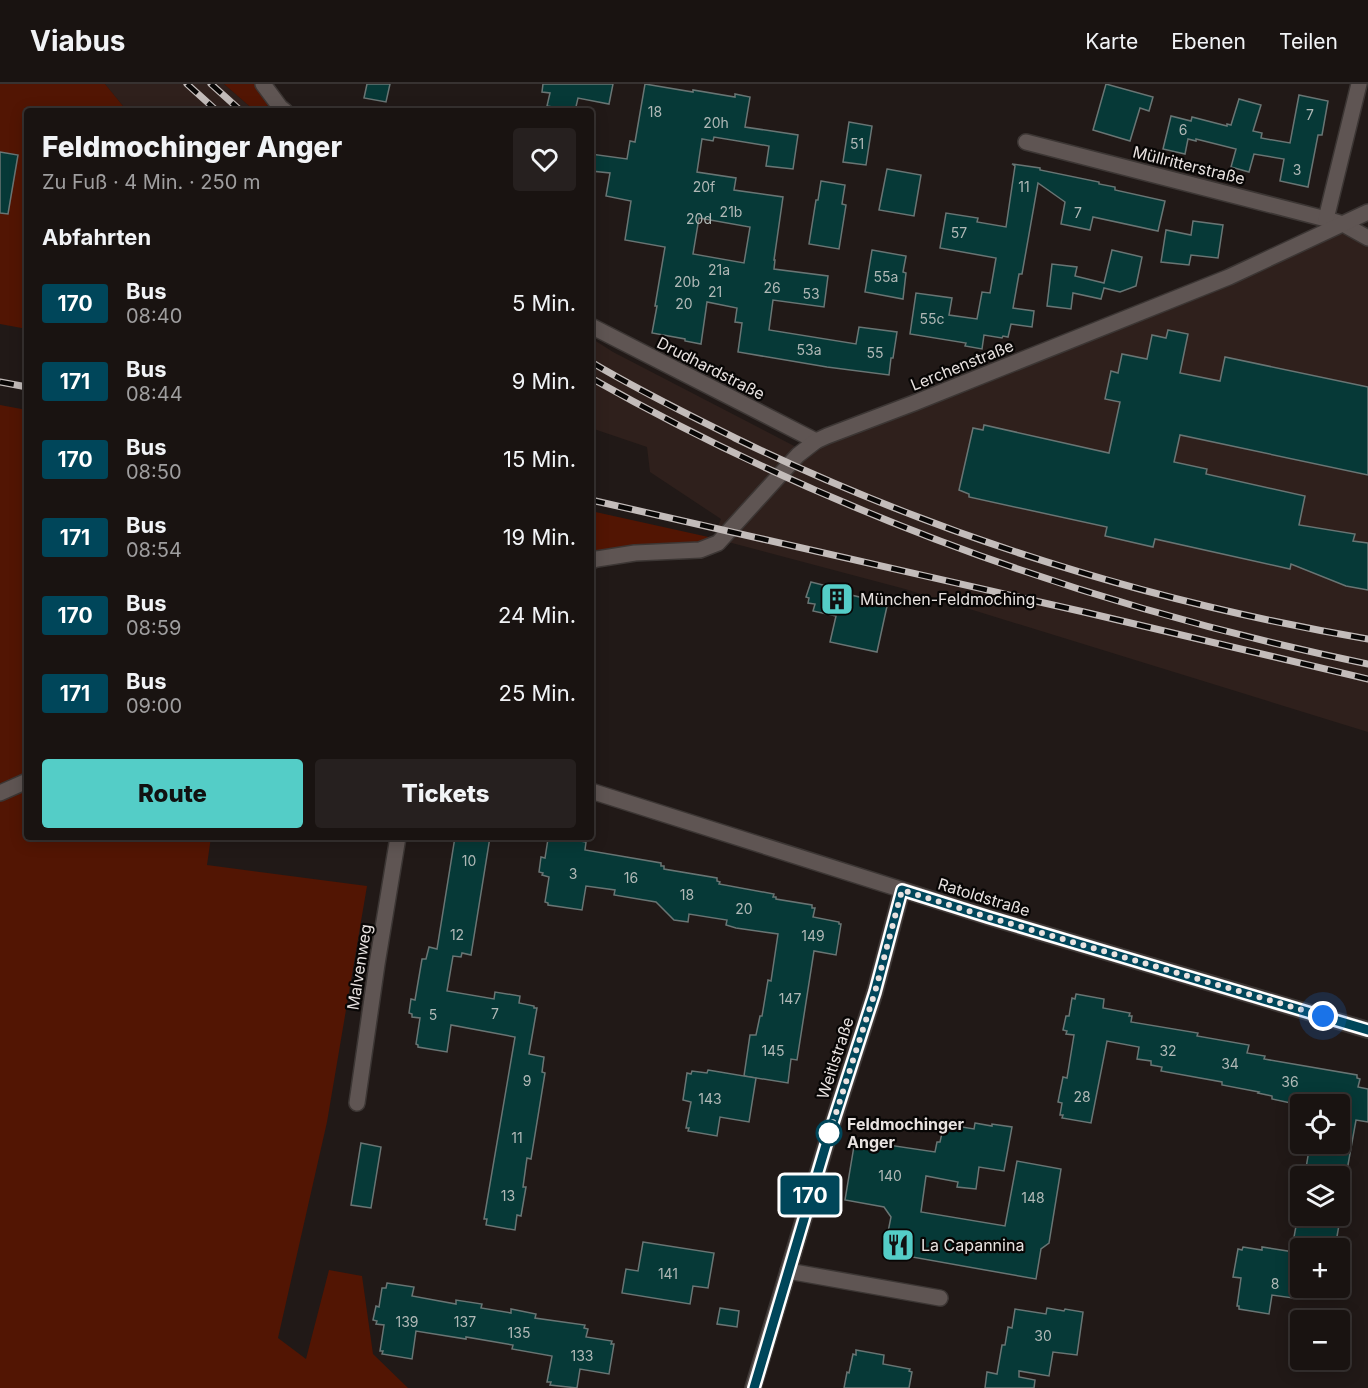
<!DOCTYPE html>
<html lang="de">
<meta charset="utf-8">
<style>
:root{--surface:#191311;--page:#26201f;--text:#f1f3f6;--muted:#9f9e9f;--line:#373231;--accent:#54cdc7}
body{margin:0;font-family:Inter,sans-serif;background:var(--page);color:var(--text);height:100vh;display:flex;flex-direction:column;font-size:22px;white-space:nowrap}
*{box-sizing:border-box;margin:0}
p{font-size:20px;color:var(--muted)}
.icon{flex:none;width:33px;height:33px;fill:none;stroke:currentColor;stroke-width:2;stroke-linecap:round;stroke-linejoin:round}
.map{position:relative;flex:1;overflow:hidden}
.side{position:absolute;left:24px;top:24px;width:570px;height:732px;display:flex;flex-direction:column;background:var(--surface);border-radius:6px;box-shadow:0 3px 15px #0003,0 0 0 2px var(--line)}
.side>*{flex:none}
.badge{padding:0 12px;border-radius:4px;font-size:21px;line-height:39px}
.tools{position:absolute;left:1290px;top:1010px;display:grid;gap:12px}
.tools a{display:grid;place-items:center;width:60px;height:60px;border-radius:6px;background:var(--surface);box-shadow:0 3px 15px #0003,0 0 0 2px var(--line);font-size:30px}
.you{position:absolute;width:30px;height:30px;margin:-15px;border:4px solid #fff;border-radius:50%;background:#1a73e8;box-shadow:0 0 0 9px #1a73e833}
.map>.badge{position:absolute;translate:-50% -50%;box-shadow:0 0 0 3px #fff}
h2{padding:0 18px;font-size:22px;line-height:54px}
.round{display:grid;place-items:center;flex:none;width:63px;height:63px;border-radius:6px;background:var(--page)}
.head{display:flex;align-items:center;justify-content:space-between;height:102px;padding:0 18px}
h1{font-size:28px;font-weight:800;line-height:45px}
.button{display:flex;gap:12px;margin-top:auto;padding:12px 18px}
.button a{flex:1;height:69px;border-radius:6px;background:var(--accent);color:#111;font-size:24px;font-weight:800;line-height:69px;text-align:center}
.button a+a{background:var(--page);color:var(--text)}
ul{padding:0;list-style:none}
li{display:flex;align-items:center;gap:18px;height:78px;padding:0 18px}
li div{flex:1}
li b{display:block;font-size:22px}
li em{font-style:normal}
li .badge{min-width:66px;font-weight:700;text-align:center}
header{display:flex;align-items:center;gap:36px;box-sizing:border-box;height:84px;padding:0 30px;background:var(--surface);border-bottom:2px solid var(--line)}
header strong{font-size:28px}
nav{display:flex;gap:33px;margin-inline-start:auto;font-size:21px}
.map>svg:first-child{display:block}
.built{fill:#2f201c}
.green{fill:#521503}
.building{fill:#063937;stroke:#697574;stroke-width:1.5;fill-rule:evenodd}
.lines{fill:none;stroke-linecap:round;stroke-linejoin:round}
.minor-casing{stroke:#3c3634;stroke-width:18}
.minor{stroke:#5f5553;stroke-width:15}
.rail-casing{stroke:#c3bcba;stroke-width:7}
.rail{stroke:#080605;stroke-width:4.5;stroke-dasharray:14;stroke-linecap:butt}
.line-casing{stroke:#fff;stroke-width:14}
.line{stroke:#00465a;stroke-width:9}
.walk{stroke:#e8e2e0;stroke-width:6;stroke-dasharray:0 10.8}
.stop-dot{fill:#fff;stroke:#00465a;stroke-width:3}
.labels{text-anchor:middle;stroke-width:4.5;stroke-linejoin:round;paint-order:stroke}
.number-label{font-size:14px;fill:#b0b8b6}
.street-label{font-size:16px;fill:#e8e2e0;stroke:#080605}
.poi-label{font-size:16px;fill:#e8e2e0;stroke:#080605;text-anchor:start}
.stop-label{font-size:16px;font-weight:bold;fill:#e8e2e0;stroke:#080605;text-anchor:start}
</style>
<header>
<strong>Viabus</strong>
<nav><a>Karte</a><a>Ebenen</a><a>Teilen</a></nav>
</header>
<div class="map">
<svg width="1368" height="1304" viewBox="0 0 1368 1304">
<rect width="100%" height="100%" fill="#211917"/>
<g class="built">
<polygon points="105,0 224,0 255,27 127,27"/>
<polygon points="1354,136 1368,146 1368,648 905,505 713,454 721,435 650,388 647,363 591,344 591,254 613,268 798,364"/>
</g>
<g class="green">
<polygon points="0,0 105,0 127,27 27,27 27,245 0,240"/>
<polygon points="224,0 254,0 269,21 255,27"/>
<polygon points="0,321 27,326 27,753 211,753 207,781 367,802 327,1038 278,1254 306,1275 329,1186 362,1192 373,1270 408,1304 0,1304"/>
<polygon points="591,427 713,454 708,465 591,477"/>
</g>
<g class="building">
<polygon points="367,0 390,0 386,18 364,14"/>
<polygon points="543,0 613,0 609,20 578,14 575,27 547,22 550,9 542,8"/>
<path d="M645 0 693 8V6L735 13V10L750 13 745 43 798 51 793 85 766 82 769 62 714 53 713 57 702 55 697 88 736 94 734 106 783 113 774 176H775L774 185 828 192 824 223 773 216 769 246 856 260 859 243 897 248 893 274H891L889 291 827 283 738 268 742 239 735 238 737 224 707 218 701 260 685 257V255L652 249 657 222H655L665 163 625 156 631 117 606 112 610 89 591 87V70L627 75 630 57 635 58ZM699 134 750 143 744 179 693 170Z"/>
<polygon points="1106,0 1153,13 1149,27 1140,24 1130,57 1093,46"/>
<polygon points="1299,11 1328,17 1322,51 1318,51 1308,103 1280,97 1284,75 1254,70 1249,88 1231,83 1236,65 1196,55 1196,57 1188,55 1185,70 1163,65 1171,32 1191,37 1192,33 1227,42 1227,40 1231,41 1239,15 1261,21 1253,47 1262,49 1261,54 1290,59"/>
<polygon points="849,38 872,42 866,81 843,78"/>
<polygon points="0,68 18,71 8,130 0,129"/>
<polygon points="1012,80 1040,84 1040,86 1099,98 1099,100 1115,103 1115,106 1165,117 1158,147 1093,133 1090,146 1061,140 1065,118 1038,99 1022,190 1019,190 1013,224 1034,227 1032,243 1011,240 1008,253 1003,252 1002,254 984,251 982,265 965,262 966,259 910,250 916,209 952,214 949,231 977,235 982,208 990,209 996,174 940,164 946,129 978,134 977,138 1006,143 1015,82"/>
<polygon points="887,85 921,91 914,132 879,126"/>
<polygon points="821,97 845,101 842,120 846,121 839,165 809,160 816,116 818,116"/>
<polygon points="1193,137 1223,141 1218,174 1191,171 1189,181 1161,178 1166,146 1191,151"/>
<polygon points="872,166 906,172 903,188 906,189 903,215 865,208"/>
<polygon points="1112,166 1142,173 1136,202 1120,208 1104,204 1101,215 1073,209 1071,225 1047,222 1052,180 1077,183 1075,192 1104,199"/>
<polygon points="1168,246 1188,250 1180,289 1220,297 1225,273 1368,303 1368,391 1180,351 1174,378 1207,385 1206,390 1305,412 1299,441 1355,450 1353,457 1368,459 1368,506 1346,502 1291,480 1290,485 1155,455 1153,463 1105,452 1107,443 969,413 969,410 959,406 973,344 983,346 984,341 1109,369 1120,318 1105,315 1111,287 1118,289 1122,270 1147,275 1152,251 1166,254"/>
<polygon points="811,498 827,502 826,505 868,515 870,509 889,513 877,568 830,558 836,532 813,527 815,520 808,519 809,514 806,513"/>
<polygon points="455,753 490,753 471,871 462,869 461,873 453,872 447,907 494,915 495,908 520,912 519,919 534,922 534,924 537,924 529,970 544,973 542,988 545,989 531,1075 527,1074 523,1103 526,1103 521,1132 517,1131 515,1146 486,1141 487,1135 484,1135 515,953 451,941 447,968 418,963 418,961 416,960 420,934 412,933 412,930 409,929 411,915 415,916 422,875 426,875 429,863 437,865"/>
<polygon points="551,753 559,753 586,758 585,766 661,779 661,782 664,782 664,785 717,794 717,797 720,798 719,800 774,810 773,813 776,813 776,815 812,821 812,824 815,824 813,833 839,838 839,840 841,840 836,871 814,867 797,976 791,975 788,999 744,992 750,951 756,951 760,932 762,932 768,896 771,897 778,850 736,844 726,841 727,836 689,830 688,838 674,836 656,818 614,811 615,806 586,802 582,826 548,821 548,819 545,818 549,793 542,791 543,789 539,788 541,773 545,774 548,755 551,755"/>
<polygon points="1076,910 1104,915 1103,924 1130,929 1129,932 1132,932 1131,938 1198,949 1197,952 1249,961 1247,969 1265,972 1264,975 1357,991 1357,994 1360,995 1358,1003 1368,1005 1368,1038 1356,1036 1346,1092 1315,1092 1305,1090 1309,1066 1316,1067 1318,1059 1340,1059 1340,1020 1319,1020 1300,1016 1300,1021 1272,1015 1272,1012 1258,1009 1259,1008 1222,1001 1222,998 1161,987 1162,983 1151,981 1151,977 1137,975 1139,963 1107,957 1091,1039 1062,1034 1063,1031 1060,1031 1062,1019 1058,1018 1063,993 1067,994 1074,951 1066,950 1067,947 1063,946 1066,932 1069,932 1072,914 1075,915"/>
<polygon points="708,986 756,994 749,1038 720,1033 717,1052 688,1047 689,1044 686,1044 691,1018 683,1016 687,989 691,990 692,987 707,989"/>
<polygon points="975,1039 992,1042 992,1040 1012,1043 1004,1087 979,1083 976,1105 957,1103 958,1098 926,1092 921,1128 1005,1142 1017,1077 1061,1085 1049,1159 1041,1165 1036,1195 884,1168 891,1133 884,1123 845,1116 855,1056 935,1068 937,1058 940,1058 944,1040 974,1045"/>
<polygon points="361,1059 381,1063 371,1124 351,1121"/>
<polygon points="1298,1131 1339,1131 1338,1140 1339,1141 1335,1164 1292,1164"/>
<polygon points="643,1158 714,1169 708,1204 693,1202 690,1220 622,1209 626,1185 638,1187"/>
<polygon points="1243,1163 1262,1166 1262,1163 1300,1169 1300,1215 1272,1211 1269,1230 1239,1225 1239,1222 1237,1222 1241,1194 1233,1193 1238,1165 1242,1166"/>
<polygon points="387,1199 414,1203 412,1212 456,1220 456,1216 482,1220 481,1224 511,1229 511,1225 536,1230 535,1234 585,1241 584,1244 588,1245 586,1253 612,1257 611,1260 614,1260 609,1290 580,1285 577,1304 550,1301 551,1298 547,1298 552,1272 512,1265 513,1261 466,1253 466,1255 416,1247 412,1275 382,1270 383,1267 380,1267 384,1241 376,1240 377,1237 373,1236 376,1222 379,1223 382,1204 386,1204"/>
<polygon points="720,1224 739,1227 737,1243 717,1240"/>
<polygon points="1047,1224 1064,1227 1065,1225 1083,1228 1077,1271 1053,1268 1049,1292 1019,1287 1019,1293 1035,1296 1034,1304 985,1304 987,1288 997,1290 1002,1261 1005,1261 1008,1243 1012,1244 1015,1225 1046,1230"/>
<polygon points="856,1266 884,1271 883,1280 910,1285 909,1287 912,1288 909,1304 844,1304 847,1288 849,1289 853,1270 856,1271"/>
</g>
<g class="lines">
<g class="minor-casing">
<g id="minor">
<polyline points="263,0 280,23 285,27"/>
<polyline points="1026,58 1326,135 1343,140 1368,154"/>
<polyline points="1326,135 1359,0"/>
<polyline points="591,242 816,357"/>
<polyline points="591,477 597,475 635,469 700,466 718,459 798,371 816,357 827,352 914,319 1229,193 1368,128"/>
<polyline points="591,707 988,833 1368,946"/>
<polyline points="0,709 27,697"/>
<polyline points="357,1019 377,880 398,753"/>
<polyline points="788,1187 940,1214"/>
<polyline points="753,1304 828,1054 875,908 902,806"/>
</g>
</g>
<use href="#minor" class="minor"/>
<g class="rail-casing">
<g id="rail">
<polyline points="187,0 217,27"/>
<polyline points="211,0 241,27"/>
<path d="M591 278C638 306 687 330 735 354 935 451 1149 518 1368 555"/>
<path d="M591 294C833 431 1096 524 1368 580"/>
<polyline points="0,298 27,303"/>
<polyline points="591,416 1084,528 1368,595"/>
</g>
</g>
<use href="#rail" class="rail"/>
</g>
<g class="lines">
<g class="line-casing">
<polyline id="line" points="754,1304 828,1054 875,908 902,806 988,833 1368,946"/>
</g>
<use href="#line" class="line"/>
<polyline class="walk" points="829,1049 828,1054 875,908 902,806 988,833 1323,932"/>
</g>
<defs>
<g id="building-square" transform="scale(1.725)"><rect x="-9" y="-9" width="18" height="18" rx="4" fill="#54cdc7" stroke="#080605"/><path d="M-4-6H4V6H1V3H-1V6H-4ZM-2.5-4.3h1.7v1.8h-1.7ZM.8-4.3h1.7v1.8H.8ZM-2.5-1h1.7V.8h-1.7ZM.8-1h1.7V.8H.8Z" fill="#111"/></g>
<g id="restaurant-square" transform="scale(1.725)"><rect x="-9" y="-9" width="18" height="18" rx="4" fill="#54cdc7" stroke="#080605"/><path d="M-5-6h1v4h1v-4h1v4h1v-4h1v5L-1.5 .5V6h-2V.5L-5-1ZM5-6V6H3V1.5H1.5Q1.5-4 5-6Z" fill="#111"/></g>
</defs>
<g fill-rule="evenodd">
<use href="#building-square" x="837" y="515"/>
<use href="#restaurant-square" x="898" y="1161"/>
</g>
<circle class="stop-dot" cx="829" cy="1049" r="12"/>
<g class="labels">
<g class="number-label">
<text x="655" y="33">18</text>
<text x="1310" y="36">7</text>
<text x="716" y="44">20h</text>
<text x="1183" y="51">6</text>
<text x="857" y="65">51</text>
<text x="1297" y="91">3</text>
<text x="704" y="108">20f</text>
<text x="1024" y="108">11</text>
<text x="731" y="133">21b</text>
<text x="1078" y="134">7</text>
<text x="699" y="140">20d</text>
<text x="959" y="154">57</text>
<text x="719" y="191">21a</text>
<text x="886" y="198">55a</text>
<text x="687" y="203">20b</text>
<text x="772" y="209">26</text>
<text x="715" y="213">21</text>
<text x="811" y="215">53</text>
<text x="684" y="225">20</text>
<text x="932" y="240">55c</text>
<text x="809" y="271">53a</text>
<text x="875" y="274">55</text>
<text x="469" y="782">10</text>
<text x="573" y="795">3</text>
<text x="631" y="799">16</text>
<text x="687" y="816">18</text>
<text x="744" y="830">20</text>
<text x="457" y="856">12</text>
<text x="813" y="857">149</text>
<text x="790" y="920">147</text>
<text x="495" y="935">7</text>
<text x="433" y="936">5</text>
<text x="773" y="972">145</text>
<text x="1168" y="972">32</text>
<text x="1230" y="985">34</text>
<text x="527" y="1002">9</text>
<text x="1290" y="1003">36</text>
<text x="1082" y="1018">28</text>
<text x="710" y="1020">143</text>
<text x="517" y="1059">11</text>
<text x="890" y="1097">140</text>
<text x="508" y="1117">13</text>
<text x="1033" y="1119">148</text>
<text x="668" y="1195">141</text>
<text x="1275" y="1205">8</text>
<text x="407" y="1243">139</text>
<text x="465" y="1243">137</text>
<text x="519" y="1254">135</text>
<text x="1043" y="1257">30</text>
<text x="582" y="1277">133</text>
</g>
<g class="street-label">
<text transform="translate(1189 81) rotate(14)" y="6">Müllritterstraße</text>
<text transform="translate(962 281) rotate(-22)" y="6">Lerchenstraße</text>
<text transform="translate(711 284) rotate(27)" y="6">Drudhardstraße</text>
<text transform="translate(984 813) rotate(17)" y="6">Ratoldstraße</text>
<text transform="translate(359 883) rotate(-81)" y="6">Malvenweg</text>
<text transform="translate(835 974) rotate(-72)" y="6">Weitlstraße</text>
</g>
<g class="poi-label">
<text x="860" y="521">München-Feldmoching</text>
<text x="921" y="1167">La Capannina</text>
</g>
<g class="stop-label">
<text x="847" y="1046">Feldmochinger<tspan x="847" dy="18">Anger</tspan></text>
</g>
</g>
</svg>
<div class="tools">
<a><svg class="icon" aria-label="locate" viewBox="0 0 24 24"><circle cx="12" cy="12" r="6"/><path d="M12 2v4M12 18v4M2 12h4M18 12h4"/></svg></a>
<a><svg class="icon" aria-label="layers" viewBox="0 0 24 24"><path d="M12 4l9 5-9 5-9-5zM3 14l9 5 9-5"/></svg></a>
<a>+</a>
<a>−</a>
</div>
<div class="you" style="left:1323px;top:932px"></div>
<b class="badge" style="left:810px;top:1111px;background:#00465a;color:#fff">170</b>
<section class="side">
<div class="head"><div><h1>Feldmochinger Anger</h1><p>Zu Fuß · 4 Min. · 250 m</p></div><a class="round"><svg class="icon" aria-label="heart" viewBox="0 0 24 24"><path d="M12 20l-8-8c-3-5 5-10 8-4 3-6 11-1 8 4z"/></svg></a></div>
<h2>Abfahrten</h2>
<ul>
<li><span class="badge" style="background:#00465a;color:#fff">170</span><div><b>Bus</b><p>08:40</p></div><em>5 Min.</em></li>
<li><span class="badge" style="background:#00465a;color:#fff">171</span><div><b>Bus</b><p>08:44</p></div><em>9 Min.</em></li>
<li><span class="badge" style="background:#00465a;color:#fff">170</span><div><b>Bus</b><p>08:50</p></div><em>15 Min.</em></li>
<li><span class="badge" style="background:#00465a;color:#fff">171</span><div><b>Bus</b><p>08:54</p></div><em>19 Min.</em></li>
<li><span class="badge" style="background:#00465a;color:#fff">170</span><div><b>Bus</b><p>08:59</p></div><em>24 Min.</em></li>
<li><span class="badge" style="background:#00465a;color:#fff">171</span><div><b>Bus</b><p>09:00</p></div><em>25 Min.</em></li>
</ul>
<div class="button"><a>Route</a><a>Tickets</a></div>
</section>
</div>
